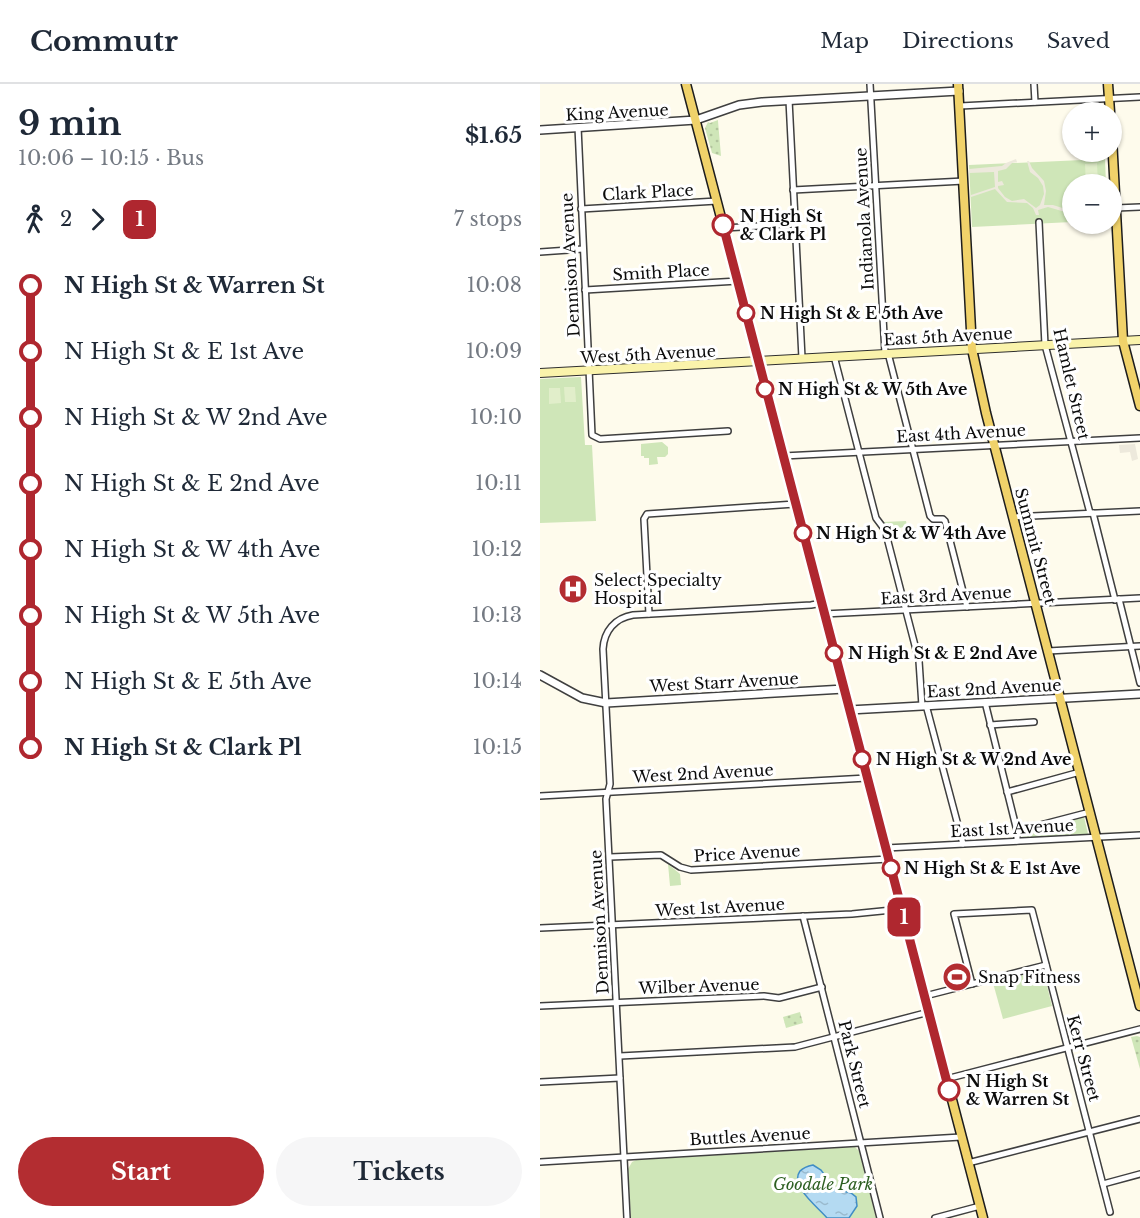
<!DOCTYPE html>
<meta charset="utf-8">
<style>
:root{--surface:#fff;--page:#f6f6f7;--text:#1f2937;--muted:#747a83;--line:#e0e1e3;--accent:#b32d31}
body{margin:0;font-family:"Libre Baskerville",serif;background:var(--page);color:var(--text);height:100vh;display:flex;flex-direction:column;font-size:22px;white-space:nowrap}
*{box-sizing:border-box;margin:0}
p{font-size:20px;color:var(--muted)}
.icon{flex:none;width:33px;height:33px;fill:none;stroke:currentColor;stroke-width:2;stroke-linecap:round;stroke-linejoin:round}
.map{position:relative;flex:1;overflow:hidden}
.side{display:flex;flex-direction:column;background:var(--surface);width:540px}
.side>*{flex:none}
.badge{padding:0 12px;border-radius:9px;font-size:21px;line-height:39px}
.controls{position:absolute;left:522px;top:18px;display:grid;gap:12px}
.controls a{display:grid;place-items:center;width:60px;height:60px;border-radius:50%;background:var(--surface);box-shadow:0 2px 4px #0004;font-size:30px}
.map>.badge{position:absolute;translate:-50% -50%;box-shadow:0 0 0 3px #fff}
.legs{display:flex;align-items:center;gap:9px;height:66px;padding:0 18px;font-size:20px}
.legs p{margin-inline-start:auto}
.headline{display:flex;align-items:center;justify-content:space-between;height:102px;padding:0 18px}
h1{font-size:33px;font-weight:700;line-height:45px}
.action{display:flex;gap:12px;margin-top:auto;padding:12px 18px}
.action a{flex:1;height:69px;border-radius:36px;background:var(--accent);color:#fff;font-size:24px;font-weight:700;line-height:69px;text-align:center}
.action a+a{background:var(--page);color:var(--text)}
ul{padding:0 18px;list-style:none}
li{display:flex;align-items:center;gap:21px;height:66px;font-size:22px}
li i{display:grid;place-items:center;width:9px;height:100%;margin:0 8px;background:currentColor}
li i::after{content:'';width:15px;height:15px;margin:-8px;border:4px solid;border-radius:50%;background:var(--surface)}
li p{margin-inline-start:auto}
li:first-child i{background:linear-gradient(#0000 50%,currentColor 0)}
li:last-child i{background:linear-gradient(currentColor 50%,#0000 0)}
header{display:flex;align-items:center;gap:36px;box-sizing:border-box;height:84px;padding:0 30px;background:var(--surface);border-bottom:2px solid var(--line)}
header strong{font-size:28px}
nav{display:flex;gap:33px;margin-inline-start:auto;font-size:21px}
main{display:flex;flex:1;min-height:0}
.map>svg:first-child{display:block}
.grass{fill:url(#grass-dots)}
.park{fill:#cfe6b8}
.pitch{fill:#e1eeca}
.plaza{fill:#ede9dc}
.water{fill:url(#water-ripples);stroke:#408dc5;stroke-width:1.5}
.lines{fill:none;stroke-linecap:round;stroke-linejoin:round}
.minor-casing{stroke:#3f3f3f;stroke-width:8}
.tertiary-casing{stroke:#3f3f3f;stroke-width:10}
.secondary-casing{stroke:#2e2e2e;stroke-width:10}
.primary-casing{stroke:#1d1d1d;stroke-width:11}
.minor{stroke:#fff;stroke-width:5}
.tertiary{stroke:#fff;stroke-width:7}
.secondary{stroke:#faf3ab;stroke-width:8}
.primary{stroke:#f0d26a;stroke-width:8}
.line-1-casing{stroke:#fff;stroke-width:14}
.line-1{stroke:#af272f;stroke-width:9}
.stop-1-dot{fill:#fff;stroke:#af272f;stroke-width:3}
.labels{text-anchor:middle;stroke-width:6;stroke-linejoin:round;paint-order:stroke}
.street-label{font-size:16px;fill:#0c0c0c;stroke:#fff}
.stop-label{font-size:16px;font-weight:bold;fill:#0c0c0c;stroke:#fff;text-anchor:start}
.poi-label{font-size:16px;fill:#0c0c0c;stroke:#fff;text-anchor:start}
.park-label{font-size:16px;font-style:italic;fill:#2d5f21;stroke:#fff}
</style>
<header>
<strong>Commutr</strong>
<nav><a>Map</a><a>Directions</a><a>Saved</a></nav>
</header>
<main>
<section class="side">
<div class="headline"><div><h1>9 min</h1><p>10:06 – 10:15 · Bus</p></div><b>$1.65</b></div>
<div class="legs"><svg class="icon" aria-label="walk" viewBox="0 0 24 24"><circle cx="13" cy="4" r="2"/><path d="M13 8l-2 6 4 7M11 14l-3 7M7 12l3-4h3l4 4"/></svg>2<svg class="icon" aria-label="forward" viewBox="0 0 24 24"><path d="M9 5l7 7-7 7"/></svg><b class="badge" style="background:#af272f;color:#fff">1</b><p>7 stops</p></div>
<ul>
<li><i style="color:#af272f"></i><b>N High St &amp; Warren St</b><p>10:08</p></li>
<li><i style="color:#af272f"></i><span>N High St &amp; E 1st Ave</span><p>10:09</p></li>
<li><i style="color:#af272f"></i><span>N High St &amp; W 2nd Ave</span><p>10:10</p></li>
<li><i style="color:#af272f"></i><span>N High St &amp; E 2nd Ave</span><p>10:11</p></li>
<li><i style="color:#af272f"></i><span>N High St &amp; W 4th Ave</span><p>10:12</p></li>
<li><i style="color:#af272f"></i><span>N High St &amp; W 5th Ave</span><p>10:13</p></li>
<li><i style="color:#af272f"></i><span>N High St &amp; E 5th Ave</span><p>10:14</p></li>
<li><i style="color:#af272f"></i><b>N High St &amp; Clark Pl</b><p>10:15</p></li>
</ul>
<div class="action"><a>Start</a><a>Tickets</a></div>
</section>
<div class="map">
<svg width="600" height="1134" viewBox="0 0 600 1134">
<defs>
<pattern id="grass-dots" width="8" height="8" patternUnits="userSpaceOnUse" patternTransform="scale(1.5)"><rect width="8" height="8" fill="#cfe6b8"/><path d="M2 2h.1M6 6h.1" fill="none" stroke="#b1c49d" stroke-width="1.8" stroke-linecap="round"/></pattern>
<pattern id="water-ripples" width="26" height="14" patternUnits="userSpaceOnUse" patternTransform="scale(1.5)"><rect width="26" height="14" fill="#b4daf2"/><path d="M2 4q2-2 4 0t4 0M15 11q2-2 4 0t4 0" fill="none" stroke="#9abace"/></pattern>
</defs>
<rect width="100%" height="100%" fill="#fefbec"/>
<g class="grass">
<polygon points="178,36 178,37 181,72 172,69 165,44 168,38 170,39"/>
<polygon points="260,928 263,939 246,944 243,933"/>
<polygon points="597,952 600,953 600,985 591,953"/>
</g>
<g class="park">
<polygon points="565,75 566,100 532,100 532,138 432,143 429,81"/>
<polygon points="41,293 45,361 52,361 56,437 0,439 0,295"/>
<polygon points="122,358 128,363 128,370 125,373 117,373 118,380 109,381 109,374 104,374 104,372 101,372 101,360"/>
<polygon points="366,437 367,442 349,447 343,438"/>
<polygon points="544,733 548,750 486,754 481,752 483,749"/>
<polygon points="128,780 140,790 141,801 130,802"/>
<polygon points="503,886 512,922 463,935 453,899"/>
<polygon points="315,1063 319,1067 336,1134 91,1134 88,1085 92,1078 96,1076"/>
</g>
<g class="pitch">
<polygon points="557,79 558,100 546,100 545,80"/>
<polygon points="24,303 35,303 36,318 25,318"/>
<polygon points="9,304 20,304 21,319 9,320"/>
</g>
<g class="plaza">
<polygon points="476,75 477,78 472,79 466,85 458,87 458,98 462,97 464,101 458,102 458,104 465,113 472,117 484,115 496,124 500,121 504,110 503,102 498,94 490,88 487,77 489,77 492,84 504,97 506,107 504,121 513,121 532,127 532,130 508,123 498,126 499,131 496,131 493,124 487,119 467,118 455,105 431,113 431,111 455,103 454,88 429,89 429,85 462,82 466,79"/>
<polygon points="595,360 598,375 592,377 590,368 580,369 579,361"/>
</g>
<path class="water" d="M273 1081 281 1086 295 1105 311 1109 316 1113 317 1122 309 1134H287C278 1123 249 1102 260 1087 264 1083 268 1082 273 1081Z"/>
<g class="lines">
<g class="minor-casing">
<g id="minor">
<polyline points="330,0 345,269"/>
<polyline points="494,0 495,18"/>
<polyline points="249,16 262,274"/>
<polyline points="420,22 600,13"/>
<polyline points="38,43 52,351 60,355 188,347"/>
<polyline points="253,106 424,97"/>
<polyline points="576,124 600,123"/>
<polyline points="41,125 177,117"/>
<polyline points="499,138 505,261 550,429"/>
<polyline points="184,144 255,140"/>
<polyline points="0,168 43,165"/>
<polyline points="45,206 198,197"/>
<polyline points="348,269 390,432 393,435 403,435 405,437 427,523"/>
<polyline points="294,272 336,434 345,446 379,577 382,622"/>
<polyline points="243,372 600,354"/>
<polyline points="553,429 575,516"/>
<polyline points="473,433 600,427"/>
<polyline points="579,515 600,599"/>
<polyline points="109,530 104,435 107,430 255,420"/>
<polyline points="284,530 600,514"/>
<polyline points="508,567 600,562"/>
<polyline points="445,618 477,747 477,757"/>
<polyline points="386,621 423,760"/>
<polyline points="450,641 494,638"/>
<polyline points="467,708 540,688"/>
<polyline points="0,712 327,694"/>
<polyline points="477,747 550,728"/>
<polyline points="346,764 600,751"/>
<polyline points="70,773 121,771 140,783 151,786 349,775"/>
<polyline points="263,832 340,1134"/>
<polyline points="0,844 312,830 362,825"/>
<polyline points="432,900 414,830 492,826 570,1128"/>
<polyline points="385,912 506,881"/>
<polyline points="0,922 224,912 239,914 282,903"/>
<polyline points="80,972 255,963 389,928"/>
<polyline points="406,995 600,945"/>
<polyline points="0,998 80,994"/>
<polyline points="0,1078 421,1053"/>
<polyline points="428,1079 600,1035"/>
<polyline points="563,1100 600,1090"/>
<path d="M87 1134 66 715 70 700 63 565C64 547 75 534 93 531L271 521 282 519"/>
<polyline points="395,1134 440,1122"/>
</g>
</g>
<g class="tertiary-casing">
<g id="tertiary">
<polyline points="0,46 156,36 199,21 222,18 419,7"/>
<polyline points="0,591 42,614 66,619 304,605"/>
<polyline points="309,626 600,610"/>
</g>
</g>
<g class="secondary-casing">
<polyline id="secondary" points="0,289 600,256"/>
</g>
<g class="primary-casing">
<g id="primary">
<polyline points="146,0 443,1134"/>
<polyline points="418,0 432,265 446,329 600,922"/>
<polyline points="568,0 570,28"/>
<polyline points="572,54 583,257 600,322"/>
</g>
</g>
<use href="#minor" class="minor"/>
<use href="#tertiary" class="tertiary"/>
<use href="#secondary" class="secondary"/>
<use href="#primary" class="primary"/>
</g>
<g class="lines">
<g class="line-1-casing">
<polyline id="line-1" points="183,141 409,1006"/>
</g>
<use href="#line-1" class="line-1"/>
</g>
<defs>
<g id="hospital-disc" transform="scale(1.5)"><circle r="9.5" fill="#b32d31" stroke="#fff"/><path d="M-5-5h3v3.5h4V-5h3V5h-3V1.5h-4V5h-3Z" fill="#fff"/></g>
<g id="stadium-disc" transform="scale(1.5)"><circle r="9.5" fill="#b32d31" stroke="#fff"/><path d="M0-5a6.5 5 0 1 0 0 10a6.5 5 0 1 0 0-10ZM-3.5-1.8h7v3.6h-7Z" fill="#fff"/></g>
</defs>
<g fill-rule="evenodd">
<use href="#hospital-disc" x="33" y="505"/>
<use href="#stadium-disc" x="417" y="893"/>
</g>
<g class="stop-1-dot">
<circle cx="183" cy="141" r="10"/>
<circle cx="206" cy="229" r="8"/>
<circle cx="225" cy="305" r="8"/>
<circle cx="263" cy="449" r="8"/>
<circle cx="294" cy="569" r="8"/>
<circle cx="322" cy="675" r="8"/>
<circle cx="351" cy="784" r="8"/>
<circle cx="409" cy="1006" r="10"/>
</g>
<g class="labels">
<g class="street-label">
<text transform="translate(77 28) rotate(-3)" y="6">King Avenue</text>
<text transform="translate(108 108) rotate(-3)" y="6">Clark Place</text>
<text transform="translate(324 135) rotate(-93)" y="6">Indianola Avenue</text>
<text transform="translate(30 181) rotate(-93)" y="6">Dennison Avenue</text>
<text transform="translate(121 188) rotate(-3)" y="6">Smith Place</text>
<text transform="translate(408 252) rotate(-3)" y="6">East 5th Avenue</text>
<text transform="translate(108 270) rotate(-3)" y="6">West 5th Avenue</text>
<text transform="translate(532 300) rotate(77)" y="6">Hamlet Street</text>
<text transform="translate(421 349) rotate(-3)" y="6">East 4th Avenue</text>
<text transform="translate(496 462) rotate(75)" y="6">Summit Street</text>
<text transform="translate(406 511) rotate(-3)" y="6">East 3rd Avenue</text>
<text transform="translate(184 598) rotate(-3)" y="6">West Starr Avenue</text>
<text transform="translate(454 604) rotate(-3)" y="6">East 2nd Avenue</text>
<text transform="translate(163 689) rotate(-3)" y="6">West 2nd Avenue</text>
<text transform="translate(472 744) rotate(-3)" y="6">East 1st Avenue</text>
<text transform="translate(207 769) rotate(-3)" y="6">Price Avenue</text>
<text transform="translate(180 823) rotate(-3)" y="6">West 1st Avenue</text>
<text transform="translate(59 838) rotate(-93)" y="6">Dennison Avenue</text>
<text transform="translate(159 902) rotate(-2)" y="6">Wilber Avenue</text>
<text transform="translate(544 974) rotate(75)" y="6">Kerr Street</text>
<text transform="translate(315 980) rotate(76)" y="6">Park Street</text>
<text transform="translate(210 1052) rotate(-3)" y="6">Buttles Avenue</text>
</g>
<g class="stop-label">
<text x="200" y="138">N High St<tspan x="200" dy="18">&amp; Clark Pl</tspan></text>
<text x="220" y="235">N High St &amp; E 5th Ave</text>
<text x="238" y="311">N High St &amp; W 5th Ave</text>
<text x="276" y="455">N High St &amp; W 4th Ave</text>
<text x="308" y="575">N High St &amp; E 2nd Ave</text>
<text x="336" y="681">N High St &amp; W 2nd Ave</text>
<text x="364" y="790">N High St &amp; E 1st Ave</text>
<text x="426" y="1003">N High St<tspan x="426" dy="18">&amp; Warren St</tspan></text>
</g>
<g class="poi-label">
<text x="54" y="502">Select Specialty<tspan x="54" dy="18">Hospital</tspan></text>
<text x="438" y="899">Snap Fitness</text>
</g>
<g class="park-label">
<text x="283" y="1106">Goodale Park</text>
</g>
</g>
</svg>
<div class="controls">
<a>+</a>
<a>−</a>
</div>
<b class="badge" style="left:364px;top:833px;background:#af272f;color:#fff">1</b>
</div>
</main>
